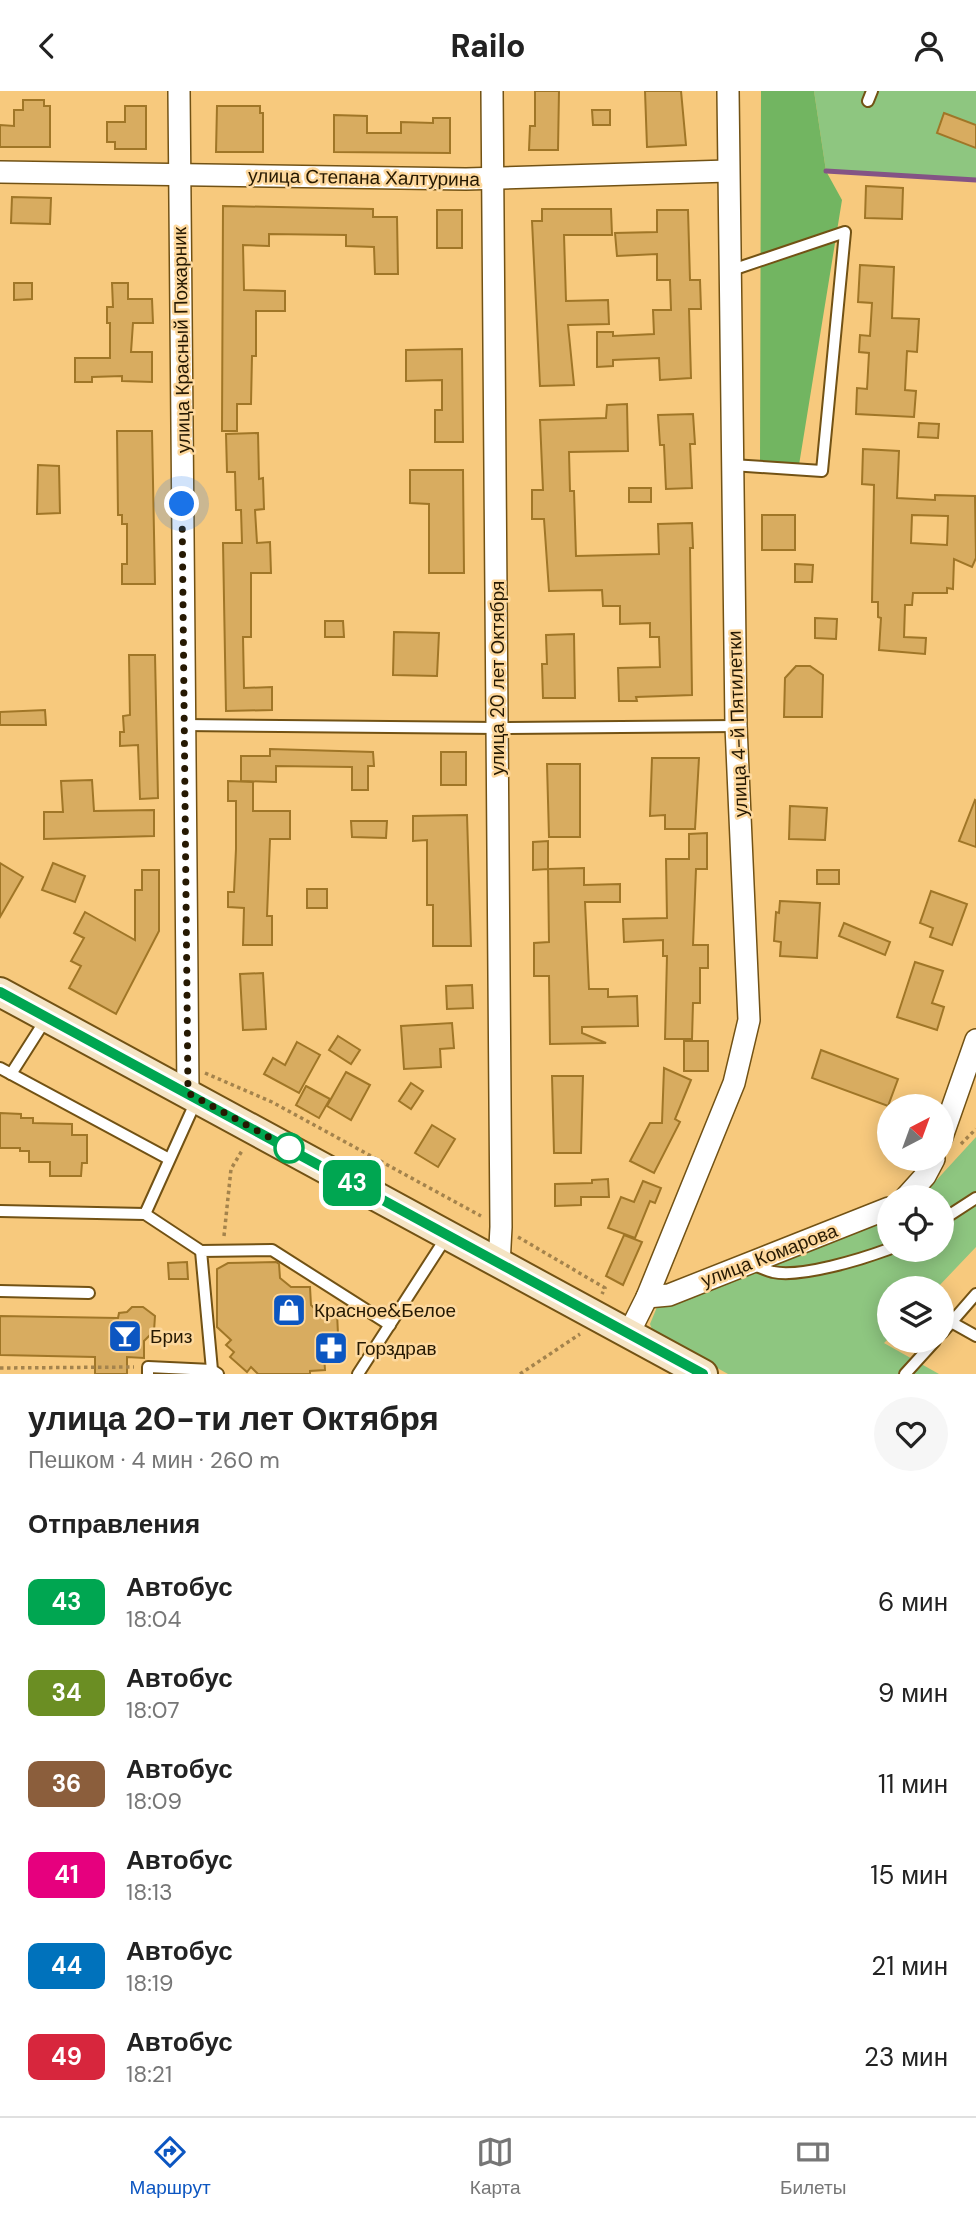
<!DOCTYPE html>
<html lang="ru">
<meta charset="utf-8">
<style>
:root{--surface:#fff;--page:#f6f6f6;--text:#222;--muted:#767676;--line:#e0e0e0;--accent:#0c56c1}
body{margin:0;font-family:"DM Sans",sans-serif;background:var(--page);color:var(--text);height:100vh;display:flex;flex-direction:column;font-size:26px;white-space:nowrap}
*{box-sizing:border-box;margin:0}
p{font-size:23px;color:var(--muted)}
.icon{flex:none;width:38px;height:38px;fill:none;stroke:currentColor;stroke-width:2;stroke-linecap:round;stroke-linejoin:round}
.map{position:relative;height:1283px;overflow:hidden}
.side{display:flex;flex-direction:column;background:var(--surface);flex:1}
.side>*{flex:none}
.badge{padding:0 14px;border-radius:10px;font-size:24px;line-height:46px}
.needle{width:46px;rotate:41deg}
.tools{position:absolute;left:877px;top:1003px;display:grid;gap:14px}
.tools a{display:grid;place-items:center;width:77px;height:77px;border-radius:50%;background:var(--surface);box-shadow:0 4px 18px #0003;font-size:35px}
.you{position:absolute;width:35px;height:35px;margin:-18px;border:5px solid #fff;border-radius:50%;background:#1a73e8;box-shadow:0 0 0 10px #1a73e833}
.map>.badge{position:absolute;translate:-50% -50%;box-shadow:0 0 0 4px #fff}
h2{padding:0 28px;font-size:26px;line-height:63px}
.round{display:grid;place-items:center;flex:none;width:74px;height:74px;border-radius:37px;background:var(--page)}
.overview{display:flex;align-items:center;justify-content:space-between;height:119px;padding:0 28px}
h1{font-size:33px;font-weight:700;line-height:52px}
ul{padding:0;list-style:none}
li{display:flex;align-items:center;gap:21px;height:91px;padding:0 28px}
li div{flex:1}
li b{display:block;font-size:26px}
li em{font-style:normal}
li .badge{min-width:77px;font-weight:700;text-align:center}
header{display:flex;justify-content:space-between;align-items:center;height:91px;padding:0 28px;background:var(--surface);font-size:32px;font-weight:700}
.dock{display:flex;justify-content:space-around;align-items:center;height:98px;border-top:2px solid var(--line);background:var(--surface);font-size:19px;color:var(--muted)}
.dock a{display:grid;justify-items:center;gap:4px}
.dock .active{color:var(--accent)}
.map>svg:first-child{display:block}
.green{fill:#8ec680}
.forest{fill:#72b561}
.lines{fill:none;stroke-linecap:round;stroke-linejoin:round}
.stream{stroke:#845485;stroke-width:5}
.building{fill:#d8ac60;stroke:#a07627;stroke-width:2;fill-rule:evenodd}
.lane-casing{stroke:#725214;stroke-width:14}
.street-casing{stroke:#725214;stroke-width:24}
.secondary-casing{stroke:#725214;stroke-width:32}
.path{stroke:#a4834c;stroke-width:3.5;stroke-dasharray:3.5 3.5;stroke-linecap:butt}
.lane{stroke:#fff;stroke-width:10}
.street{stroke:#fff;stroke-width:21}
.secondary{stroke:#f5e4c4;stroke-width:28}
.line-casing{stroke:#fff;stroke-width:16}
.line{stroke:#00a651;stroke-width:10}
.walk{stroke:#261902;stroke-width:7;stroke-dasharray:0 12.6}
.stop-dot{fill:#fff;stroke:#00a651;stroke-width:3.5}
.labels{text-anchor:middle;stroke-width:5;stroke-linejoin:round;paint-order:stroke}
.street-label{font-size:19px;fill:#261902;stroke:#fdd89d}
.poi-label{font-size:19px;fill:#261902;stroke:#fdd89d;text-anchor:start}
</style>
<header><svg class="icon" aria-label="back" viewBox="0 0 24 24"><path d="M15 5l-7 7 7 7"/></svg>Railo<svg class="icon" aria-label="person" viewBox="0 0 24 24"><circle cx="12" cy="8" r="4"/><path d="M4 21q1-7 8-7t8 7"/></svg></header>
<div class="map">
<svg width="976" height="1283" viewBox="0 0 976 1283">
<rect width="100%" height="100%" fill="#f7c97d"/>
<g class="green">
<polygon points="814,0 976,0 976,89 826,80"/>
<polygon points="976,1046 976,1156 937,1197 889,1197 889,1247 884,1252 939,1283 728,1283 653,1241 650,1233 657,1216 889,1126 889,1158 942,1158 942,1106 921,1106"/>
</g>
<polygon class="forest" points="761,0 814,0 826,80 842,109 799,374 760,372"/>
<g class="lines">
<polyline class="stream" points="826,80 976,89"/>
</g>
<g class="building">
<polygon points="535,0 559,0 558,59 529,59 530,35 535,35"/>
<polygon points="645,0 681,0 686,54 647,56"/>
<polygon points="23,9 44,9 44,15 50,15 50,56 0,56 0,34 14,35 14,19 23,19"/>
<polygon points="125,15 146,15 146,58 115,58 115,51 107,51 107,31 125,31"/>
<polygon points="217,15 260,15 260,22 263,22 263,61 216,61"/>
<polygon points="592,19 610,19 610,34 593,34"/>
<polygon points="944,22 976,34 976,57 937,42"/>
<polygon points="334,24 367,25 367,42 401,42 401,31 433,32 433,27 450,27 450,62 334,61"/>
<polygon points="866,95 903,97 902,128 865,127"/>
<polygon points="12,106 51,107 50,133 11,132"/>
<polygon points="223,115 373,118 373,126 397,126 398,183 375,183 374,156 346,155 346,144 269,143 269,155 243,154 244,199 285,200 285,220 256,220 256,265 252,265 251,313 237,313 237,340 222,340"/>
<polygon points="542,118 611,118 612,144 564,144 566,210 608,209 609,233 568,234 574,294 540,295 532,130 542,130"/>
<rect x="437" y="119" width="25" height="38"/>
<polygon points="657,119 688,119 690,189 700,189 701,218 689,218 691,287 660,289 659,267 613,269 613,275 597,276 597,241 613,241 613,245 654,243 653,219 671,219 670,189 657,189 657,163 617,165 615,142 657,141"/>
<polygon points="860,174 894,176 892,227 919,228 917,261 907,260 905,299 916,300 914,326 856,323 857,297 867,298 869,262 859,261 860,244 870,245 872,212 858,211"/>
<polygon points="14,192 32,192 32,208 14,209"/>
<polygon points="112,192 128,192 128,208 152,208 153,232 133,232 131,261 152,261 152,291 122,290 122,285 92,286 92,291 75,291 75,267 110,267 110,232 107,232 107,216 113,216"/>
<polygon points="462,258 463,351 435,351 435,319 442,319 442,289 406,290 406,259"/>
<polygon points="627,313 628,360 569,361 570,400 574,400 576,465 659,463 658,433 692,432 693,457 690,457 692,604 636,606 637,610 619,610 618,577 660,576 659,546 650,546 650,532 620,533 620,515 603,515 602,499 549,500 544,428 532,428 532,399 543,399 540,329 606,327 607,314"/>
<polygon points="693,323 695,353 690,353 692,397 666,398 664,354 660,354 658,324"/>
<polygon points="919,332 939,333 938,347 918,346"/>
<polygon points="117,340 152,340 155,493 122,493 122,473 127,473 127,433 122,433 122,424 118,424"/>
<polygon points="258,342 259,388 263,387 264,418 255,419 257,452 270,451 271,482 251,482 251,546 243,546 244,597 272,596 272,619 226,620 223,452 242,452 241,419 236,419 235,381 227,381 226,343"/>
<path d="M863 358 899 360 897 407 935 409V404L975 405 976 467 972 476 954 468 953 498 947 497V502H913L912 514H905L904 546 926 547 925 563 879 559 881 527 878 526V511H872L874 394 862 393ZM912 424 948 425 947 454 911 452Z"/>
<polygon points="38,374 59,375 60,422 37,423"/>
<polygon points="410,379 463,379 464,482 429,482 429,413 410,412"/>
<rect x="629" y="397" width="22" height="14"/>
<rect x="762" y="424" width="33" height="35"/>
<polygon points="795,473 813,474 812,491 795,491"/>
<polygon points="815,527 837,528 836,548 815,547"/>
<polygon points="325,530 343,530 344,546 325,546"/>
<polygon points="394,541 439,542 437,585 393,584"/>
<polygon points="574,543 575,607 543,607 542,573 547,573 546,544"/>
<polygon points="129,564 155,564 158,707 140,708 138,654 120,655 120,641 124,641 123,625 130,624"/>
<polygon points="796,575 810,575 823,584 822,626 784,626 785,587"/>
<polygon points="45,619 46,634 0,634 0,621"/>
<polygon points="270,658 373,661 374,675 368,675 368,699 352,699 352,676 276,675 276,691 241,690 241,665 270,665"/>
<rect x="441" y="661" width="25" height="33"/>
<polygon points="652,667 699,667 695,738 665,738 665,724 650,725"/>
<polygon points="547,673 580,673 580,746 549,746"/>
<polygon points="92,689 94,720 154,719 154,745 44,748 44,721 63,721 61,690"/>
<polygon points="228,690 253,691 253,720 290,720 290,748 270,748 267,825 272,825 272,854 243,854 244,817 228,816 228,801 234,801 236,758 236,710 228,710"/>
<polygon points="975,709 976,710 976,756 959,750"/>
<polygon points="790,715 827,717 825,749 789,748"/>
<polygon points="467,724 471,855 433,855 433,814 427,814 427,749 413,750 413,725"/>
<polygon points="351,730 387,730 386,747 352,746"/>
<polygon points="707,742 707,778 696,778 693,854 708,854 708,877 700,877 700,912 693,912 692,948 665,948 667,865 663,865 663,849 624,851 623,828 667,827 666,768 689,768 689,743"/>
<polygon points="548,750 548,778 584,777 584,794 620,793 620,811 585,811 589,898 608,898 608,906 637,905 638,935 582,936 582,942 606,952 550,953 549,885 534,885 534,852 549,851 548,778 533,779 533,751"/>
<polygon points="0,772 23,786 0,826"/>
<polygon points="53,772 85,785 75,811 42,799"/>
<polygon points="142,779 159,779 159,840 116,923 69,897 81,875 71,870 84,847 74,842 85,821 135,849 135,799 142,799"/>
<rect x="817" y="779" width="22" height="14"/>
<rect x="307" y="798" width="20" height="19"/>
<polygon points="931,800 967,813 952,854 930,846 933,837 920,832"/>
<polygon points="780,810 820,812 817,867 780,865 781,851 774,850 776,821 779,822"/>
<polygon points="844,832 890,851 885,864 839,845"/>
<polygon points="915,871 943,880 932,912 944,916 937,939 897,926"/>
<polygon points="263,882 266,938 243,939 240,883"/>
<polygon points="472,894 473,917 447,918 446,895"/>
<polygon points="452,932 454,957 440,958 441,976 404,978 401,935"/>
<polygon points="338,945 360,959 351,973 329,959"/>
<rect x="684" y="950" width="24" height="30"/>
<polygon points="297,951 320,964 299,1002 264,983 273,967 285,974"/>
<polygon points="821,959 898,988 888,1015 812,987"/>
<polygon points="664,977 691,989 675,1028 680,1031 654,1082 630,1070 650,1032 662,1032"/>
<polygon points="346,981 370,994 351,1029 327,1015"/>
<polygon points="552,985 583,985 581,1062 554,1062"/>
<polygon points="411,992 423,1000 411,1018 399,1010"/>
<polygon points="306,995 330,1008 319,1027 296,1014"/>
<polygon points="0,1022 21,1023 21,1027 33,1027 33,1032 72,1033 72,1044 87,1044 87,1072 82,1072 81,1085 50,1085 50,1071 29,1071 29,1060 20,1060 20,1057 0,1057"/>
<polygon points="432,1034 455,1048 438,1076 415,1062"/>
<polygon points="608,1088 609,1106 581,1106 581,1114 555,1115 555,1093 592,1092 592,1089"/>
<polygon points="643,1090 661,1097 655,1112 650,1110 635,1147 608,1137 621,1106 634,1111"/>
<polygon points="624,1144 642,1151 623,1194 606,1185"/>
<polygon points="187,1171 188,1188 169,1188 168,1172"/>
<polygon points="276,1171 279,1173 280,1187 291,1196 310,1196 311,1214 320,1223 337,1222 339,1264 324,1264 325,1279 310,1280 310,1283 258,1283 251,1276 247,1281 230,1266 234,1261 226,1254 231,1249 217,1236 217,1178 228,1172"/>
<polygon points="132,1216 143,1216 155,1225 154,1240 144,1250 144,1267 127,1266 127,1283 95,1283 95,1266 0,1264 0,1225 118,1227 119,1222 127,1221"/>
</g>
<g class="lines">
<g class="lane-casing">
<g id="lane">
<polyline points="868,10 872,0"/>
<polyline points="732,374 822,380 845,141 732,179"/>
<polyline points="184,634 498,637 736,635"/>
<polyline points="0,977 169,1068"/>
<polyline points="11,983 46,928"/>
<polyline points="0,1120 145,1123 196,1010"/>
<polyline points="145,1123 201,1160"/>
<polyline points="942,1129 976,1107"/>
<path d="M752 1173C759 1176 766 1179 773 1181 801 1187 862 1168 889 1158"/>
<polyline points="0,1200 89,1202"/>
<polyline points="951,1231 976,1245"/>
<polyline points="942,1242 976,1203"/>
<polyline points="148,1283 148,1276 212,1279"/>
<polyline points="218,1283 212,1279 201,1160 272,1159 390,1234"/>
<polyline points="358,1283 447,1145"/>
<polyline points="905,1283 935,1250"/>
</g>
</g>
<g class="street-casing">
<g id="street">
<polyline points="179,0 188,1002"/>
<polyline points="492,0 501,1136 499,1174"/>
<polyline points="0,81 466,88 728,80"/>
<polyline points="942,1046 976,949"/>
<polyline points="906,1106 925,1085 934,1068"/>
<polyline points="647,1206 669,1204 889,1117"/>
<polyline points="628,1244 647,1206 734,992 749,929 736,635 728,0"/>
</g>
</g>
<g class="secondary-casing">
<polyline id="secondary" points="0,901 703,1283"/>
</g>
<g class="path">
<polyline points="205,982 272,1011 481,1125"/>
<polyline points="961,1053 976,1038"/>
<polyline points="224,1145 231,1078 243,1058"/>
<polyline points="518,1146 605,1197 602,1203"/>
<polyline points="0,1277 134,1276"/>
<polyline points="520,1283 580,1243"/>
</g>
<use href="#lane" class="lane"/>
<use href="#street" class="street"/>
<use href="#secondary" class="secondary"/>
</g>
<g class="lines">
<g class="line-casing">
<polyline id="line" points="0,901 703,1283"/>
</g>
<use href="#line" class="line"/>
<polyline class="walk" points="182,413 188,1002 289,1057"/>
</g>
<defs>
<g id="shop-square" transform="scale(1.75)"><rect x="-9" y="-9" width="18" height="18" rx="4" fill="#0c56c1" stroke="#fdd89d"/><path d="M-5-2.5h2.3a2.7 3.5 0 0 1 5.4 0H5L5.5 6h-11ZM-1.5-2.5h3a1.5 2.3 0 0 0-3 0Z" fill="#fff"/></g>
<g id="bar-square" transform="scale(1.75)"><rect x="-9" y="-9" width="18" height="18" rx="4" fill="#0c56c1" stroke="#fdd89d"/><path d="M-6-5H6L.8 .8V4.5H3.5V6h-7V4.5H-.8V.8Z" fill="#fff"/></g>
<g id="pharmacy-square" transform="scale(1.75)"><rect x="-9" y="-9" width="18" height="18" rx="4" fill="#0c56c1" stroke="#fdd89d"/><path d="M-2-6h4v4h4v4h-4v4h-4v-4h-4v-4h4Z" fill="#fff"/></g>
</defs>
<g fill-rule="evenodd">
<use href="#shop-square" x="289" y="1219"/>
<use href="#bar-square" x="125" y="1245"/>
<use href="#pharmacy-square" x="331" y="1257"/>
</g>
<circle class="stop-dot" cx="289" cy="1057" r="14"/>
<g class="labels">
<g class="street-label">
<text transform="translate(364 86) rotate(1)" y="7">улица Степана Халтурина</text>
<text transform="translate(181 249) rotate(-91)" y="7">улица Красный Пожарник</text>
<text transform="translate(497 587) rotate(-90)" y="7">улица 20 лет Октября</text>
<text transform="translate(737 633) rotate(-92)" y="7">улица 4-й Пятилетки</text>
<text transform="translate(769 1164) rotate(-21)" y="7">улица Комарова</text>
</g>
<g class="poi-label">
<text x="314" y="1226">Красное&amp;Белое</text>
<text x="150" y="1252">Бриз</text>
<text x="356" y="1264">Горздрав</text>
</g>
</g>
</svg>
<div class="tools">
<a><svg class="needle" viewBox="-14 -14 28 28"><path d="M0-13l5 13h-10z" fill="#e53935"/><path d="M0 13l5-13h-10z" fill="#767676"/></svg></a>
<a><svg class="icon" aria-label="locate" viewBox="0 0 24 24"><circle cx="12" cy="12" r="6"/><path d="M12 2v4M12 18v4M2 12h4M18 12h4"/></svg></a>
<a><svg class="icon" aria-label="layers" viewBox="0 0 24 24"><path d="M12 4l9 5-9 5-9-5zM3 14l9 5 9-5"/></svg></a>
</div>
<div class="you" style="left:182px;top:413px"></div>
<b class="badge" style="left:352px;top:1092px;background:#00a651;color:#fff">43</b>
</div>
<section class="side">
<div class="overview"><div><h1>улица 20-ти лет Октября</h1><p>Пешком · 4 мин · 260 m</p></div><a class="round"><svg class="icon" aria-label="heart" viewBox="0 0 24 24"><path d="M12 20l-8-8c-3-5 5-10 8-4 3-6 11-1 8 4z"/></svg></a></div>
<h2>Отправления</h2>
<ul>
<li><span class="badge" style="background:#00a651;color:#fff">43</span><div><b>Автобус</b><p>18:04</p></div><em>6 мин</em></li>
<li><span class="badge" style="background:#6b8e23;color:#fff">34</span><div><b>Автобус</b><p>18:07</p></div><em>9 мин</em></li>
<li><span class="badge" style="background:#8b5e3c;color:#fff">36</span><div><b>Автобус</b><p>18:09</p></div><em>11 мин</em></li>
<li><span class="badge" style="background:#e6007e;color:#fff">41</span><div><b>Автобус</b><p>18:13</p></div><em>15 мин</em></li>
<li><span class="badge" style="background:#0072bc;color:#fff">44</span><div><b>Автобус</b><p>18:19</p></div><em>21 мин</em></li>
<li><span class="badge" style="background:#d7263d;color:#fff">49</span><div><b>Автобус</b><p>18:21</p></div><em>23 мин</em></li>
</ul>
</section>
<nav class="dock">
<a class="active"><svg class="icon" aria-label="directions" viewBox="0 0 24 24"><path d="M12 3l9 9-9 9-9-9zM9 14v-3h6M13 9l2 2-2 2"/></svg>Маршрут</a>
<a><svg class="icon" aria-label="map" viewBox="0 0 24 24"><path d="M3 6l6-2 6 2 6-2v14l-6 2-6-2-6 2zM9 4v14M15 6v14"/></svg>Карта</a>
<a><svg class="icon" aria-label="tickets" viewBox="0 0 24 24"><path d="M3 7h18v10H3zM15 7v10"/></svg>Билеты</a>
</nav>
